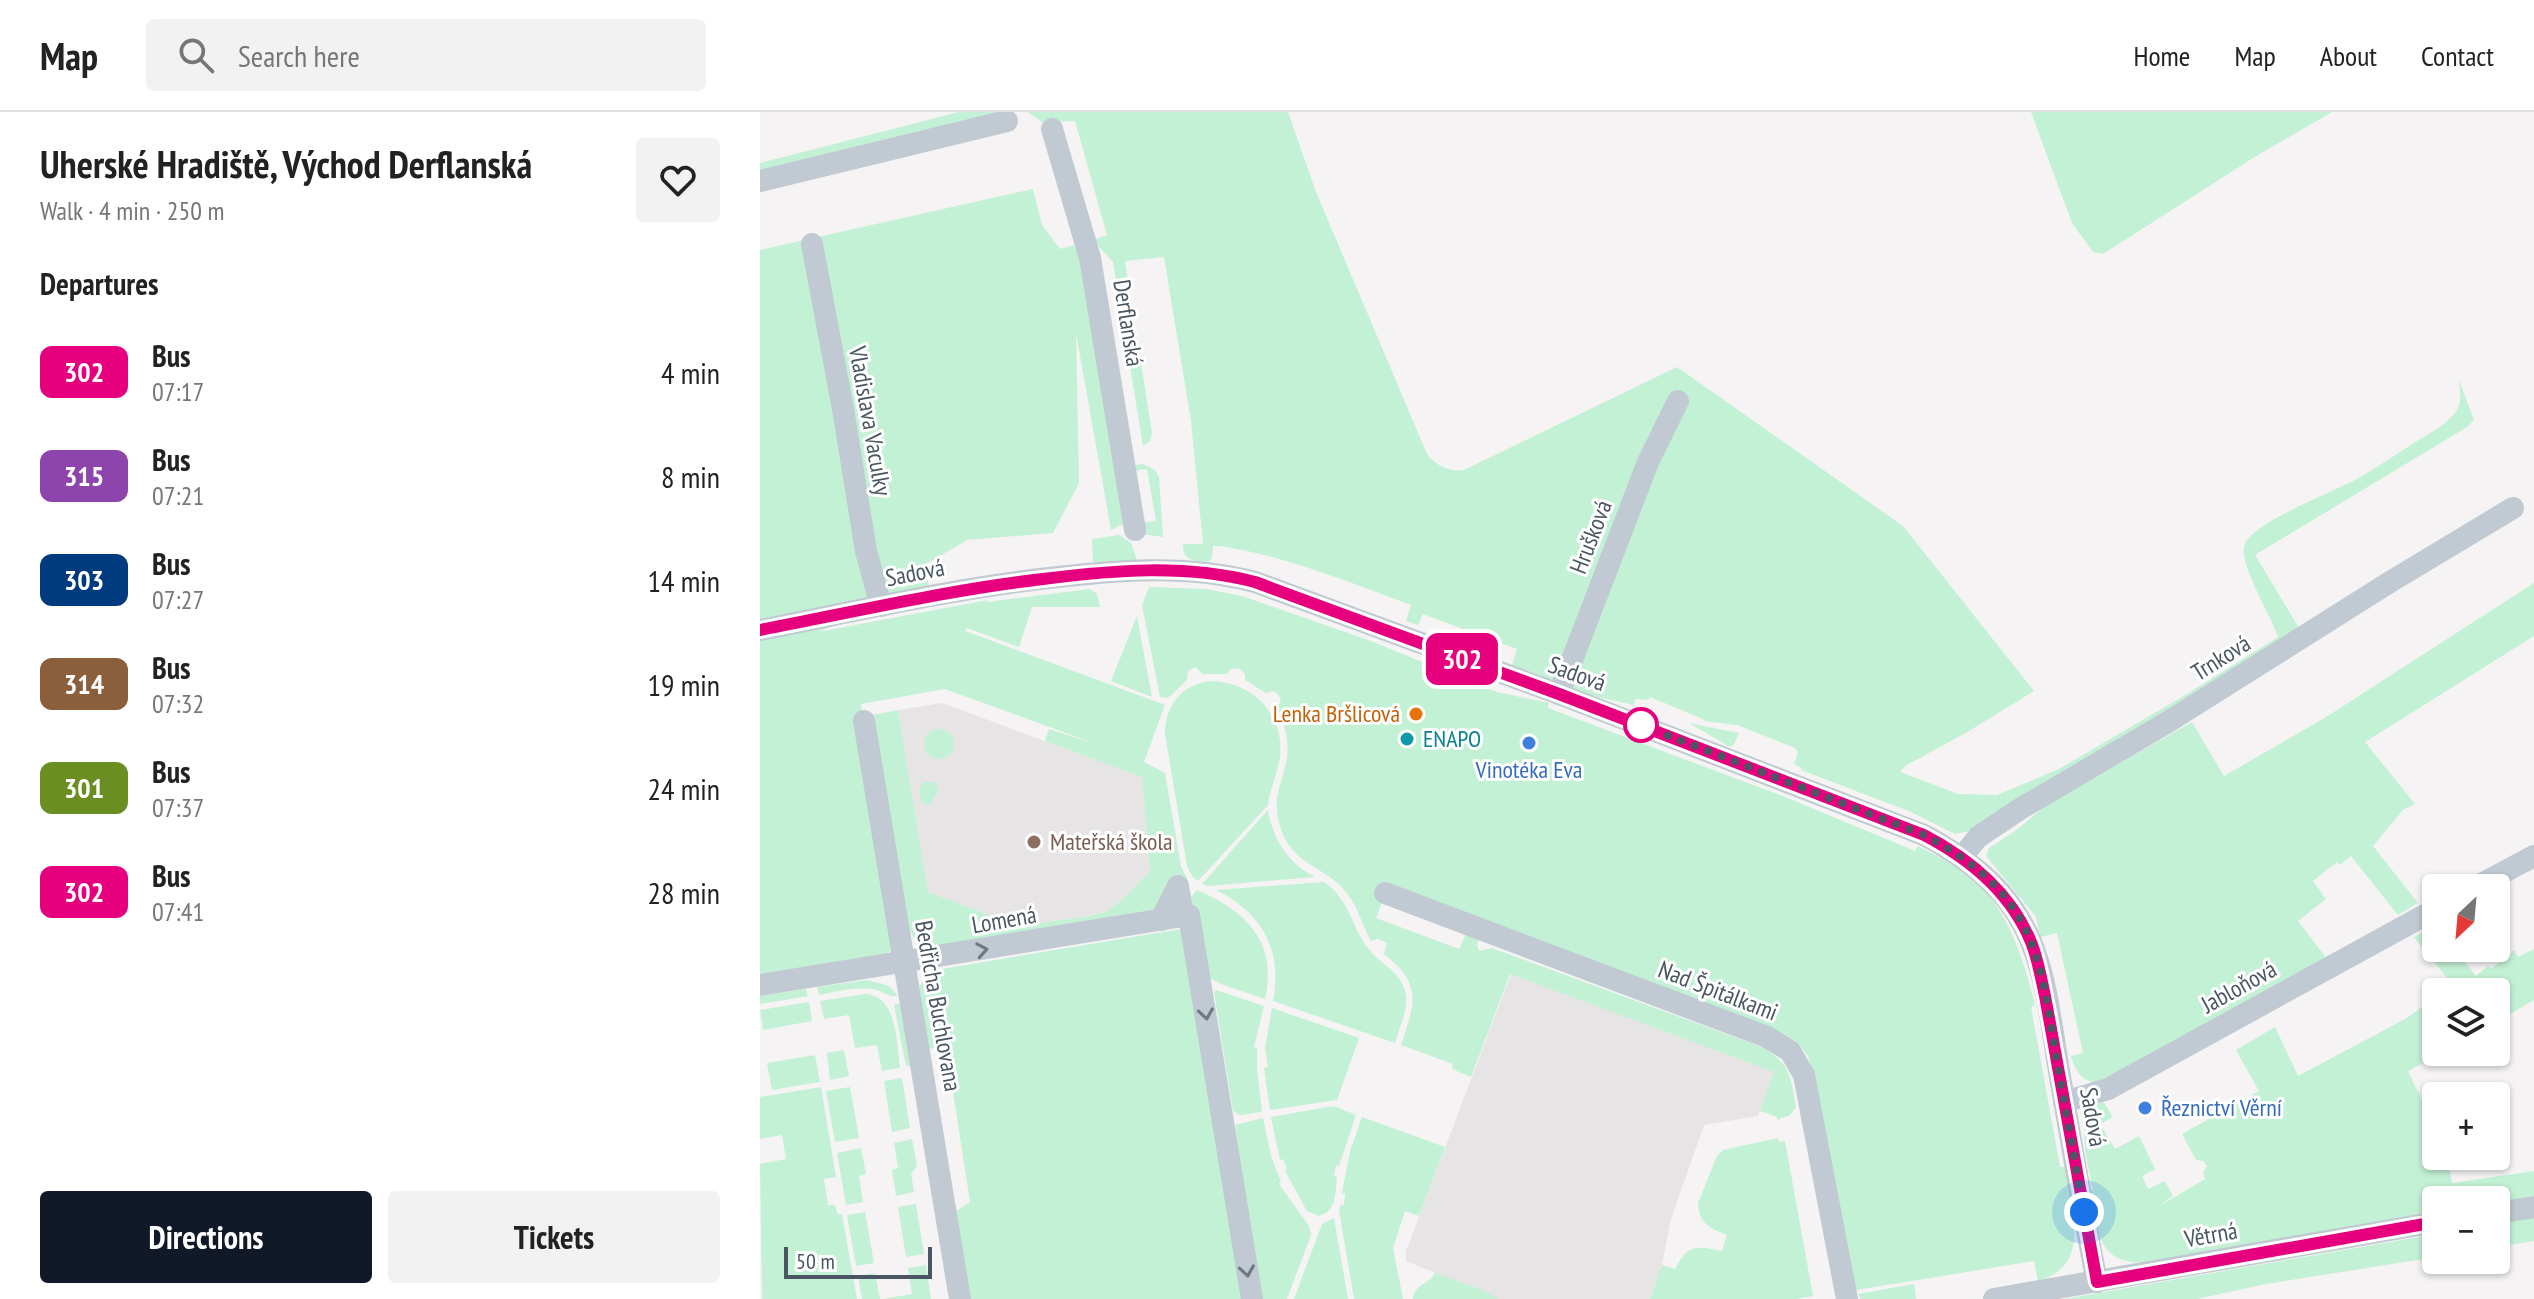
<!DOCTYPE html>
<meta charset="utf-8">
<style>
:root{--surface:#fff;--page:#f2f2f2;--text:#222;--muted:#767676;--line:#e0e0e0;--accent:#111827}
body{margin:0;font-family:"PT Sans Narrow",sans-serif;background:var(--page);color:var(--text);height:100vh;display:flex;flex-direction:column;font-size:30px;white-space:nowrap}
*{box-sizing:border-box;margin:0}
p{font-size:26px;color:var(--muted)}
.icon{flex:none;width:44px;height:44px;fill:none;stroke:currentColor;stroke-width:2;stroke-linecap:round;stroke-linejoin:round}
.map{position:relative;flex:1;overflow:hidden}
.sheet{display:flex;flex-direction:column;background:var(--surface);width:760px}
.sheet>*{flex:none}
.badge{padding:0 16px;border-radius:12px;font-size:28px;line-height:52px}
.needle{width:52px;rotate:206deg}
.buttons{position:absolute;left:1662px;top:762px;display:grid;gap:16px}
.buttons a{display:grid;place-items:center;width:88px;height:88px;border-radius:8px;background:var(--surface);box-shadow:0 2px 6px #0004;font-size:40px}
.scale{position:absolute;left:24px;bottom:20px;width:148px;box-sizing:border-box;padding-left:8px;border:4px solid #4a5661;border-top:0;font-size:22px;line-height:28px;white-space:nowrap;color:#4a5661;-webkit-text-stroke:6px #fff;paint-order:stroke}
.you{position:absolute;width:40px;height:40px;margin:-20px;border:6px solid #fff;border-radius:50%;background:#1a73e8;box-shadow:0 0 0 12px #1a73e833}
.map>.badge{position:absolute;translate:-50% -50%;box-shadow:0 0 0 4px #fff}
h2{padding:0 40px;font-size:30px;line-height:72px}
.round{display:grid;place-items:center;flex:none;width:84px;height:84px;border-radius:8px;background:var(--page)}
.summary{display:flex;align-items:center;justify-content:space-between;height:136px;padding:0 40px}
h1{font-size:38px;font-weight:700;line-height:60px}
.button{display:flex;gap:16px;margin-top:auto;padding:16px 40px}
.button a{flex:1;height:92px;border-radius:8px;background:var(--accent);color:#fff;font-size:32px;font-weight:700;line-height:92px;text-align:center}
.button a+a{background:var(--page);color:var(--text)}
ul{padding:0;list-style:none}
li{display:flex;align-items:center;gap:24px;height:104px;padding:0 40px}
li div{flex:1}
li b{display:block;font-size:30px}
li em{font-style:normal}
li .badge{min-width:88px;font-weight:700;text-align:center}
header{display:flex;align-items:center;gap:48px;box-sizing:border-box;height:112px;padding:0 40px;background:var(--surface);border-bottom:2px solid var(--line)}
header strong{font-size:38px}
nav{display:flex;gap:44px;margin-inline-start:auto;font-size:28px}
.search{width:560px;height:72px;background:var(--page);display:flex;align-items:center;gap:20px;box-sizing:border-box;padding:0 28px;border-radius:8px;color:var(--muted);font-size:30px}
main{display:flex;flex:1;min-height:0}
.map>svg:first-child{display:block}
.education{fill:#e6e4e5}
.green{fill:#c3f1d5}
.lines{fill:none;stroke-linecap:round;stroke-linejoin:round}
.minor{stroke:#c1cad2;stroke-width:22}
.oneway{stroke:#6e7983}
.line-casing{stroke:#fff;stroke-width:18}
.line{stroke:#e6007e;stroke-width:12}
.walk{stroke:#4a5661;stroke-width:8;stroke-dasharray:0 14.4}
.food-dot{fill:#e8710a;stroke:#fff;stroke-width:3}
.stop-dot{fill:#fff;stroke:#e6007e;stroke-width:4}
.culture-dot{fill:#0f9aa8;stroke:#fff;stroke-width:3}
.shop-dot{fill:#3f7fe0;stroke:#fff;stroke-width:3}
.education-dot{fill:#8d6e63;stroke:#fff;stroke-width:3}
.labels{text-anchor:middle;stroke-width:6;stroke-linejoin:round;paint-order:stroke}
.street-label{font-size:24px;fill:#4a5661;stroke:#fff}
.food-label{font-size:24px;fill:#c56008;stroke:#fff;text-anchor:end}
.culture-label{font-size:24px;fill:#0d838f;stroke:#fff;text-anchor:start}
.shop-label{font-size:24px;fill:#366cbe;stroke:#fff}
.education-label{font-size:24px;fill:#785e54;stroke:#fff;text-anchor:start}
</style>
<header>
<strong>Map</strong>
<div class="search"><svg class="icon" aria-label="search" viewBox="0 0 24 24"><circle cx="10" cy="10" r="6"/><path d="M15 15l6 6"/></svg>Search here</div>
<nav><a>Home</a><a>Map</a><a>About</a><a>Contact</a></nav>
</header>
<main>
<section class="sheet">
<div class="summary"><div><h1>Uherské Hradiště, Východ Derflanská</h1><p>Walk · 4 min · 250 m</p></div><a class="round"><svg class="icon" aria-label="heart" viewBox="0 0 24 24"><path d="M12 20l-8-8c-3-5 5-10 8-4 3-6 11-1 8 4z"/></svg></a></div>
<h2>Departures</h2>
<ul>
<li><span class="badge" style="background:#e6007e;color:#fff">302</span><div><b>Bus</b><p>07:17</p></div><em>4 min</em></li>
<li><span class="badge" style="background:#8e44ad;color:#fff">315</span><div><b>Bus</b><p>07:21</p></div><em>8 min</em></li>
<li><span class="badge" style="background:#003b80;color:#fff">303</span><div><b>Bus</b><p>07:27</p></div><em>14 min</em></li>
<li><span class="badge" style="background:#8b5e3c;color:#fff">314</span><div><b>Bus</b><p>07:32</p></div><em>19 min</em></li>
<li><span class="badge" style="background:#6b8e23;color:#fff">301</span><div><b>Bus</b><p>07:37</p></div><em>24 min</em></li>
<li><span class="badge" style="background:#e6007e;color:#fff">302</span><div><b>Bus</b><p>07:41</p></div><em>28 min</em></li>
</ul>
<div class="button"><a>Directions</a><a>Tickets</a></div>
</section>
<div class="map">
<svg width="1774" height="1187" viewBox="0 0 1774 1187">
<rect width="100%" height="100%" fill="#f5f3f3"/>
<g class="education">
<polygon points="182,591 382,665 390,759 364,786 348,799 330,804 258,814 168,780 138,598"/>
<polygon points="751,862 1015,960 998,1004 944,1013 911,1107 902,1153 890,1187 739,1187 646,1149 646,1139"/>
</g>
<g class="green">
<polygon points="199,0 251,0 0,65 0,51"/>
<path d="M268 0H528L556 80 667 342C676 354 689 360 704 358L917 255 1143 414 1274 579 1209 619 1145 654 1140 660 1198 682 1237 683 1299 657 1427 582 1518 525C1511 503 1480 454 1484 435 1489 411 1574 380 1597 367 1616 356 1635 343 1654 331 1668 322 1687 313 1697 298 1702 289 1700 279 1699 268L1714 308 1707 315 1495 443 1542 521 1210 719 1195 722 1151 700 1041 658 1042 656 1034 652 1038 640 1035 636 977 613 944 609 943 607 890 585 888 588 875 587 874 593 834 584 752 553 757 537 663 502 658 513 646 509 651 493C589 470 526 444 460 434H453L452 446 448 450C435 449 422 449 423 432H443L431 309 404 145 365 149 392 321 390 329 383 334 353 150 333 128 347 123 315 9 282 10Z"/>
<polygon points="1271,0 1572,0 1493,46 1343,142 1333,140 1312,111"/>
<path d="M273 77 282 113 300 137 314 133 322 145 367 410 351 418 316 221 319 371 293 421 207 428 166 452 169 477 58 520 228 488 227 490 330 477 337 482 340 495H272L259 535 207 516 205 519 405 593 384 650 405 661 421 754 429 771 411 775 396 797 171 841C153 831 151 822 145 803L113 603 138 598 168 780 258 814 330 804 348 799 364 786 390 759 382 665 285 629 289 617 336 632 185 577 101 592 142 834 124 842 0 862V138Z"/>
<polygon points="383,352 395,358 399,365 403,425 381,422 379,411 396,409 387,357 371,359 370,354"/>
<polygon points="359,423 371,431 377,448 333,450 332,427"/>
<path d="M1774 471V524L1605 630 1655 692 1643 698 1613 734 1658 791 1638 803 1591 744 1580 753 1577 750 1553 769 1566 787 1538 809 1567 847 1339 971C1322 970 1315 959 1311 944L1323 941 1297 821 1280 825 1276 805 1226 744 1229 736 1255 719 1288 692 1432 610 1464 664 1563 607Z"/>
<path d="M389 475 446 477 482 484 608 528 737 580 789 591 788 596 1025 685 1155 739 1158 734C1173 742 1189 749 1202 759 1246 788 1263 845 1275 893L1271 895 1300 1055H1305C1311 1096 1333 1154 1278 1169L1274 1149 1096 1178 1059 985 1048 944 1036 929 1022 921 765 826 626 779 616 806 699 837 707 820 720 825 717 833 719 839 732 836 1004 936C1031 952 1031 967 1036 995L1030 1003 1017 1008V1005L1000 999 1014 960 750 862 711 965 692 957 693 952 641 933C655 892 663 872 624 842L627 831 618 827 611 829C603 815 599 798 589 784 568 753 529 755 519 710 513 686 520 677 525 655 531 634 526 615 517 595L521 590 519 583 514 579 506 581 485 568V562L479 556 471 557 467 562H443L435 555 428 559 427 568 408 586 400 585 382 493Z"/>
<polygon points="377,504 392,585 351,569"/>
<path d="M454 569C494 572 524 602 520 644 518 661 510 676 508 693L438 769 432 764 427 754 405 622C405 593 423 570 454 569Z"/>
<polygon points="929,611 979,621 974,632 970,635"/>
<circle cx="179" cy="632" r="15"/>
<polygon points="170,669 175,671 178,679 170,692 166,693 162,690 159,678 163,670"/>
<path d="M508 698C513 728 528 751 555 765L448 774 442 772Z"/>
<path d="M564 770C592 789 591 818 612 841 625 855 642 861 646 883 648 899 639 916 635 931L513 889C523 838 502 801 456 778Z"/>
<path d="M437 778C486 799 518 830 505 887L461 872 450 866 430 786Z"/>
<polygon points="1675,813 1676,836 1694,836 1716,864 1728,854 1731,857 1754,838 1758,845 1774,837 1774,888 1736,910 1736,880 1682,880 1691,871 1654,825"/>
<polygon points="421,817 488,1187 210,1187 195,1100 210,1090 186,934 169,937 159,875 170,859"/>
<path d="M107 868 129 874 138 884C127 885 123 879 113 877 96 874 75 880 59 883L57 875Z"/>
<polygon points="46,877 48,884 0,892 0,884"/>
<polygon points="456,878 504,894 494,935 497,936 497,957 502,1000 480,1003 473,999 454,880"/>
<path d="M105 882C138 884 136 930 140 956L122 959 117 933 95 936 89 903 64 907 60 889Z"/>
<path d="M1676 884V940H1684L1648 959 1676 1018V1044H1687L1692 1071 1774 1059V1085L1736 1090V1088H1676V1099L1388 1150C1337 1154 1338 1119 1329 1079L1333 1078C1329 1052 1311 1004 1343 989L1353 1005 1340 1012 1355 1037 1379 1024 1395 1057 1382 1064 1388 1077 1405 1069 1413 1084 1398 1095 1445 1067 1443 1061 1447 1054 1444 1049 1436 1048 1422 1022 1499 979 1476 938 1515 915 1538 964 1647 906Z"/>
<polygon points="49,890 52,909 3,918 0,898"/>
<polygon points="142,891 153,953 146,954 134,893"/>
<polygon points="512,896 599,926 577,988 510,998 504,956 508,955 505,936"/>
<polygon points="84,938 89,964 70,968 67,941"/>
<polygon points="55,943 60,970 12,978 7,951"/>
<polygon points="142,966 150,1016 132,1020 124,969"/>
<polygon points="61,975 76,1065 64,1067 68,1093 75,1093 78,1103 82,1102 97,1187 2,1187 0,1052 26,1047 22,1023 0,1027 0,985"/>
<polygon points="90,975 99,1026 75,1030 66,979"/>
<path d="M574 994 596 1003 579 1054 576 1053 574 1064 577 1065C575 1081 577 1100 558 1104L547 1099 525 1059 527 1057 523 1047 520 1048 511 1005Z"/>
<polygon points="602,1005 685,1035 659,1104 645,1099 633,1136 643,1187 594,1187 579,1098 581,1093 584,1093 585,1082 582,1081 590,1039"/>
<polygon points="503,1006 511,1044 521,1070 519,1072 549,1114 551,1123 527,1187 499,1187 475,1013"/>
<path d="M1018 1026 1019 1030 1025 1029 1053 1184 1036 1187H890L902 1153 915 1157C928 1131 938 1134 962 1139L967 1123C950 1116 939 1112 938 1091L957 1044 963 1038Z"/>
<polygon points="152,1027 157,1054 151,1062 154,1080 136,1084 132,1058 138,1056 134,1031"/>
<polygon points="101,1036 106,1062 99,1064 103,1090 86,1093 77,1041"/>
<polygon points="156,1092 164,1142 146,1145 138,1095"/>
<polygon points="105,1100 114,1151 96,1154 87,1103"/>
<polygon points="1774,1105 1774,1129 1736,1135 1736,1112"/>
<polygon points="574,1106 588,1187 534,1187 562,1112"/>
<polygon points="1676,1122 1676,1145 1506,1172 1437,1187 1304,1187"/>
<polygon points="166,1153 171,1187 123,1187 152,1182 148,1156"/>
<polygon points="115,1161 120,1187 102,1187 98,1164"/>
<path d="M675 1161 720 1177 739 1187H653C654 1172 670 1172 675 1161Z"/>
<polygon points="1154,1172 1156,1187 1101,1187 1098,1182"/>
</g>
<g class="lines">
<g class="minor">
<polyline points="292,17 330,146 375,418"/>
<polyline points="0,69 247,9"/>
<polyline points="52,132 83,297 106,439 121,494"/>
<path d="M0 518C96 499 192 477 289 466 358 458 427 452 495 470L799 582 1164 723C1200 742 1234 766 1256 801 1286 847 1290 907 1299 959 1311 1029 1323 1100 1337 1170"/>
<polyline points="799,582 888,350 918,289"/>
<polyline points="104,609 200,1187"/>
<polyline points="1202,745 1218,725 1260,697 1408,610 1630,470 1753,396"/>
<polyline points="1714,776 1774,744"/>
<polyline points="625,781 1007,925 1030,939 1044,963 1087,1187"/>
<polyline points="401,808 418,774 423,804"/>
<polyline points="0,873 429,803 492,1187"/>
<polyline points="1304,990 1348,977 1676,797"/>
<polyline points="1736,1101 1774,1095"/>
<polyline points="1234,1187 1676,1110"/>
</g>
</g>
<defs><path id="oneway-chevron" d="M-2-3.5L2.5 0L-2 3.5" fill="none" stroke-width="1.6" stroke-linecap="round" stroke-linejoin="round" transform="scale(2)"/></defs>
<g class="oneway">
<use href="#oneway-chevron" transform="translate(222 838) rotate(-10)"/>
<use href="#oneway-chevron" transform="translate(446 902) rotate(81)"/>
<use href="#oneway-chevron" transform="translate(487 1159) rotate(81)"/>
</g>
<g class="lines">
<g class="line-casing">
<path id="line" d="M0 518C94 500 188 478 283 467 354 458 425 452 495 470L799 582 1164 723C1210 747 1251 781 1271 830 1278 847 1281 866 1285 884L1337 1170 1676 1110"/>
</g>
<use href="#line" class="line"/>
<path class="walk" d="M881 613 1164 723C1200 742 1235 766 1257 802 1284 845 1288 900 1297 949 1306 999 1315 1050 1324 1100"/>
</g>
<circle class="food-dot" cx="656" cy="602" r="8"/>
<circle class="stop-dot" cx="881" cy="613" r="16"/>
<circle class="culture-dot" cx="647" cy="627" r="8"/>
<g class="shop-dot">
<circle cx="769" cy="631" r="8"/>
<circle cx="1385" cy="996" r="8"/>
</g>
<circle class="education-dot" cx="274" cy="730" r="8"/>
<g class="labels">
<g class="street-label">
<text transform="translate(368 211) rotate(81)" y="8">Derflanská</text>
<text transform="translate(110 309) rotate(80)" y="8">Vladislava Vaculky</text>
<text transform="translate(831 425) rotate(-69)" y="8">Hrušková</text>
<text transform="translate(155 461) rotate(-11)" y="8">Sadová</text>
<text transform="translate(1461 546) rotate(-32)" y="8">Trnková</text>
<text transform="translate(817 562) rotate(20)" y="8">Sadová</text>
<text transform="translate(244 808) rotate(-10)" y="8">Lomená</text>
<text transform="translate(1479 875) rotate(-29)" y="8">Jabloňová</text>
<text transform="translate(958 879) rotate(21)" y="8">Nad Špitálkami</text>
<text transform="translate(178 894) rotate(80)" y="8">Bedřicha Buchlovana</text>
<text transform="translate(1333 1005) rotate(80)" y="8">Sadová</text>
<text transform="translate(1451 1123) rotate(-10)" y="8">Větrná</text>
</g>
<g class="food-label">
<text x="640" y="610">Lenka Bršlicová</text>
</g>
<g class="culture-label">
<text x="663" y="635">ENAPO</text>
</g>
<g class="shop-label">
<text x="769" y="666">Vinotéka Eva</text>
<text x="1401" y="1004" text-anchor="start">Řeznictví Věrní</text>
</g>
<g class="education-label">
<text x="290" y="738">Mateřská škola</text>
</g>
</g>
</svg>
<div class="buttons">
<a><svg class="needle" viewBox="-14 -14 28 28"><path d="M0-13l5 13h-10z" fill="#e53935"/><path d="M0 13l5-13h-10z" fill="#767676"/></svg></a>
<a><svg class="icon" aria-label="layers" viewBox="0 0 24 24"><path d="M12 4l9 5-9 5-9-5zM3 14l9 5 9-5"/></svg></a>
<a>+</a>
<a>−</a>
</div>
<div class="scale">50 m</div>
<div class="you" style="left:1324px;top:1100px"></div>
<b class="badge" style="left:702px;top:547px;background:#e6007e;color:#fff">302</b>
</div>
</main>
